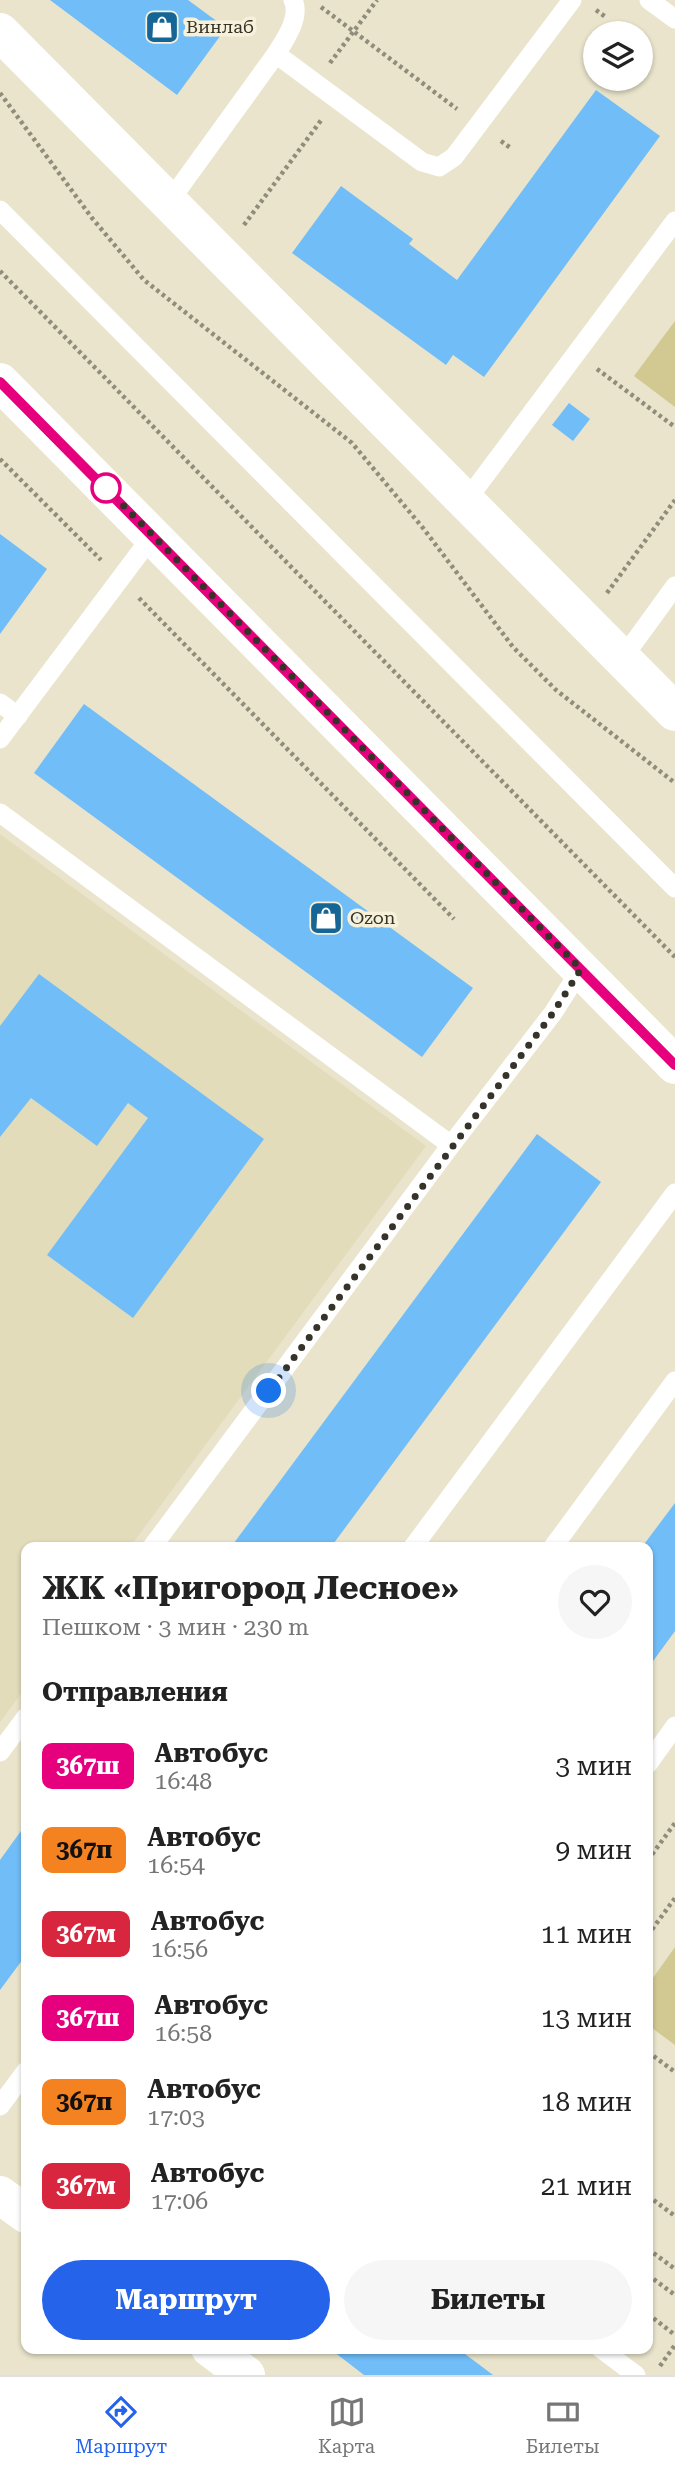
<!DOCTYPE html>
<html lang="ru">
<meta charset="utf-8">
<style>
:root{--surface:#fff;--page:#f6f6f6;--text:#222;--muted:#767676;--line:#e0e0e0;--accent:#2563eb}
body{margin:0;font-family:"Roboto Serif",serif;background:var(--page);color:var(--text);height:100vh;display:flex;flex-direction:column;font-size:26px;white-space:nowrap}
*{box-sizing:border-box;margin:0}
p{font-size:23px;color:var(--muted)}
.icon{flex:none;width:38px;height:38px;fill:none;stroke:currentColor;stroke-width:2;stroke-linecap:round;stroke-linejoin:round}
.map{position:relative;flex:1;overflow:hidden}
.side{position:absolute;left:21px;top:1542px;width:632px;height:812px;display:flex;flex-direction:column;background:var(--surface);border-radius:14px;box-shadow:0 2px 5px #0004}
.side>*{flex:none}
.badge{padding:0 14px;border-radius:10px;font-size:24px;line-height:46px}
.fabs{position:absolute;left:583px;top:21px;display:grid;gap:14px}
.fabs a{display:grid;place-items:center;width:70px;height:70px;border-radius:50%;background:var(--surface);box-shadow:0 2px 5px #0004;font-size:35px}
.you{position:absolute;width:35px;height:35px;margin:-18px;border:5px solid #fff;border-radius:50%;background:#1a73e8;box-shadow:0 0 0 10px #1a73e833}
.map>.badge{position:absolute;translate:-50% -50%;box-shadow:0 0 0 4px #fff}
h2{padding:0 21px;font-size:26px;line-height:63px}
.round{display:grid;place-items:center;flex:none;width:74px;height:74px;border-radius:37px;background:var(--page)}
.headline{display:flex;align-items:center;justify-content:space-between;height:119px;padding:0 21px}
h1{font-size:33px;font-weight:700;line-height:52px}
.button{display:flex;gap:14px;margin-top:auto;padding:14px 21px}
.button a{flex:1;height:80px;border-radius:42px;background:var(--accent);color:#fff;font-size:28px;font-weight:700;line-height:80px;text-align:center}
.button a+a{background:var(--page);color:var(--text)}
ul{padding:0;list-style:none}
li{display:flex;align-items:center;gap:21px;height:84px;padding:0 21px}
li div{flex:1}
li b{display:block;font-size:26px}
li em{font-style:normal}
li .badge{min-width:77px;font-weight:700;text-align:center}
.tabs{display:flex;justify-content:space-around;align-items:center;height:98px;border-top:2px solid var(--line);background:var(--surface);font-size:19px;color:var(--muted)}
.tabs a{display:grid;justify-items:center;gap:4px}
.tabs .on{color:var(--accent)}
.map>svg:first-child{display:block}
.built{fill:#e2dcbb}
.green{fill:#d2c892}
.building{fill:#70bdf8}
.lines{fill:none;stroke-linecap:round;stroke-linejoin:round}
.path{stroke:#908d7b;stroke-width:4.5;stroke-dasharray:3.5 3.5;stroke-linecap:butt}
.service{stroke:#fff;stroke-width:19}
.minor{stroke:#fff;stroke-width:38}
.line-casing{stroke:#fff;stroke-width:16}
.line{stroke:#e6007e;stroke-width:10}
.walk{stroke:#36342a;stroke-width:7;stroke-dasharray:0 12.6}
.stop-dot{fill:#fff;stroke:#e6007e;stroke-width:3.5}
.labels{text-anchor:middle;stroke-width:7;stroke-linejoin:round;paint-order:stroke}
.poi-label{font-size:18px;fill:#36342a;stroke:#f6f1d8;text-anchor:start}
</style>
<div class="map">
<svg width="675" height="2375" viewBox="0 0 675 2375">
<rect width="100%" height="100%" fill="#e9e4cb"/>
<polygon class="built" points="0,834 426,1146 130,1547 26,1547 26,1687 0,1722"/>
<g class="green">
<polygon points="675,321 675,407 634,376"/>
<polygon points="675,1947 675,2045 648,2025 648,1985"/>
</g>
<g class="building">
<polygon points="50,0 188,0 226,28 177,95"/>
<polygon points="596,90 660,136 484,377 453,355 446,365 292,253 341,186 413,239 409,244 457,280"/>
<polygon points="569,403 590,419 573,441 552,425"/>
<polygon points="0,534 47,569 0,634"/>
<polygon points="84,704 473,988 422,1057 34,773"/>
<polygon points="39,974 264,1139 133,1318 47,1255 148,1118 128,1103 97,1146 31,1098 0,1137 0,1026"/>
<polygon points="537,1134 601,1182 331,1547 231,1547"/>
<polygon points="675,1503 675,1631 648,1668 648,1547 642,1547"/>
<polygon points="26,1824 26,1955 0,1990 0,1860"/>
<polygon points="329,2348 457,2348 493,2375 364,2375"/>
</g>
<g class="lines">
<g class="path">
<polyline points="321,7 457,109"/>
<polyline points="596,10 607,18"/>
<polyline points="330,63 377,0"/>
<polyline points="0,93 92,218 144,280 352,443 423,528 513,647 556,690 675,783"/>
<polyline points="501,141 512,149"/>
<polyline points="244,225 322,119"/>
<polyline points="0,271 675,957"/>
<polyline points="597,369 675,427"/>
<polyline points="0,459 101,560"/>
<polyline points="607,593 675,500"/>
<polyline points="139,598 454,919"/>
<polyline points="648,1860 675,1823"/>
<polyline points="648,1935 675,1898"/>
<polyline points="648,2052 675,2072"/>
<polyline points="648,2196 675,2216"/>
<polyline points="648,2249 675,2269"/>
<polyline points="648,2275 675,2295"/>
<polyline points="648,2314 675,2335"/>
<polyline points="660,2366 675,2345"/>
</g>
<g class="service">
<polyline points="649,0 675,19"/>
<polyline points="276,54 422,162 439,167 454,157 572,0"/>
<path d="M169 202 276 54C285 40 301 17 293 0"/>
<polyline points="0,210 675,888"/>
<polyline points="466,501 675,221"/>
<polyline points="622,659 675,586"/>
<polyline points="0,703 18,716"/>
<polyline points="0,739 153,535"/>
<polyline points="0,813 451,1145 553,1013 581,969"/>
<polyline points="152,1547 451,1145"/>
<polyline points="413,1547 675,1193"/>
<polyline points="553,1547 675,1381"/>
<polyline points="0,1752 26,1717"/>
<polyline points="648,1764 675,1726"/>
<polyline points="0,2106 26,2071"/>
<polyline points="600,2348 636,2375"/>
</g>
<g class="minor">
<polyline points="0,32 675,712"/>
<polyline points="0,382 675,1065"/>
<polyline points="0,2195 26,2214"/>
<polyline points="210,2348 246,2375"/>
</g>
</g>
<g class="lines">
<g class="line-casing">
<polyline id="line" points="0,382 675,1065"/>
</g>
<use href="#line" class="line"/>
<polyline class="walk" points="106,488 581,969 553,1013 269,1391"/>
</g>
<defs>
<g id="shop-square" transform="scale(1.75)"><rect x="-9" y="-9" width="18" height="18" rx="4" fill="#166597" stroke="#f6f1d8"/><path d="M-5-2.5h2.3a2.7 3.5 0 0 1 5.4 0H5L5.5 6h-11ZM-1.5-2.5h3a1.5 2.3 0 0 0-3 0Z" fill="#fff"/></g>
</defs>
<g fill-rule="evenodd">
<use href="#shop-square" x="162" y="27"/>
<use href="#shop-square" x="326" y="918"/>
</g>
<circle class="stop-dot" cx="106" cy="488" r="14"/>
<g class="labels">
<g class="poi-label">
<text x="186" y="33">Винлаб</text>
<text x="350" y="924">Ozon</text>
</g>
</g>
</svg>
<div class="fabs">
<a><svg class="icon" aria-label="layers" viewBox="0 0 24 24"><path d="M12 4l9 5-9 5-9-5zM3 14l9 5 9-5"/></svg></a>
</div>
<div class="you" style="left:269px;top:1391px"></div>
<section class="side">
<div class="headline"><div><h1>ЖК «Пригород Лесное»</h1><p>Пешком · 3 мин · 230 m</p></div><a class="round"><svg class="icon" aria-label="heart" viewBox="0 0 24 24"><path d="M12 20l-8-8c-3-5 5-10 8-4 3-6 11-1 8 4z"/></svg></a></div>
<h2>Отправления</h2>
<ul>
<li><span class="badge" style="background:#e6007e;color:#fff">367ш</span><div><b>Автобус</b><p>16:48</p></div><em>3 мин</em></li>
<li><span class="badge" style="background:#f58220;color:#111">367п</span><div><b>Автобус</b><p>16:54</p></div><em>9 мин</em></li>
<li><span class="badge" style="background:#d7263d;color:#fff">367м</span><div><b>Автобус</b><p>16:56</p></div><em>11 мин</em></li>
<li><span class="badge" style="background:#e6007e;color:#fff">367ш</span><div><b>Автобус</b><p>16:58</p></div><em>13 мин</em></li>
<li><span class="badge" style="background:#f58220;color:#111">367п</span><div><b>Автобус</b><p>17:03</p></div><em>18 мин</em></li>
<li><span class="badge" style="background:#d7263d;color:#fff">367м</span><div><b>Автобус</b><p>17:06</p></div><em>21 мин</em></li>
</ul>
<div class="button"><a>Маршрут</a><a>Билеты</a></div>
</section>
</div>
<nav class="tabs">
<a class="on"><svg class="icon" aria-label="directions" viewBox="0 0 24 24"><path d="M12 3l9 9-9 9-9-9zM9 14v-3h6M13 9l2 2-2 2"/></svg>Маршрут</a>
<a><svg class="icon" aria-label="map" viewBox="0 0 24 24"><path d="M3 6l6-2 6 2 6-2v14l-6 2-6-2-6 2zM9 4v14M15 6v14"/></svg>Карта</a>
<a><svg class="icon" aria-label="tickets" viewBox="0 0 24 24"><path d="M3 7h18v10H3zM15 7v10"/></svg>Билеты</a>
</nav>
